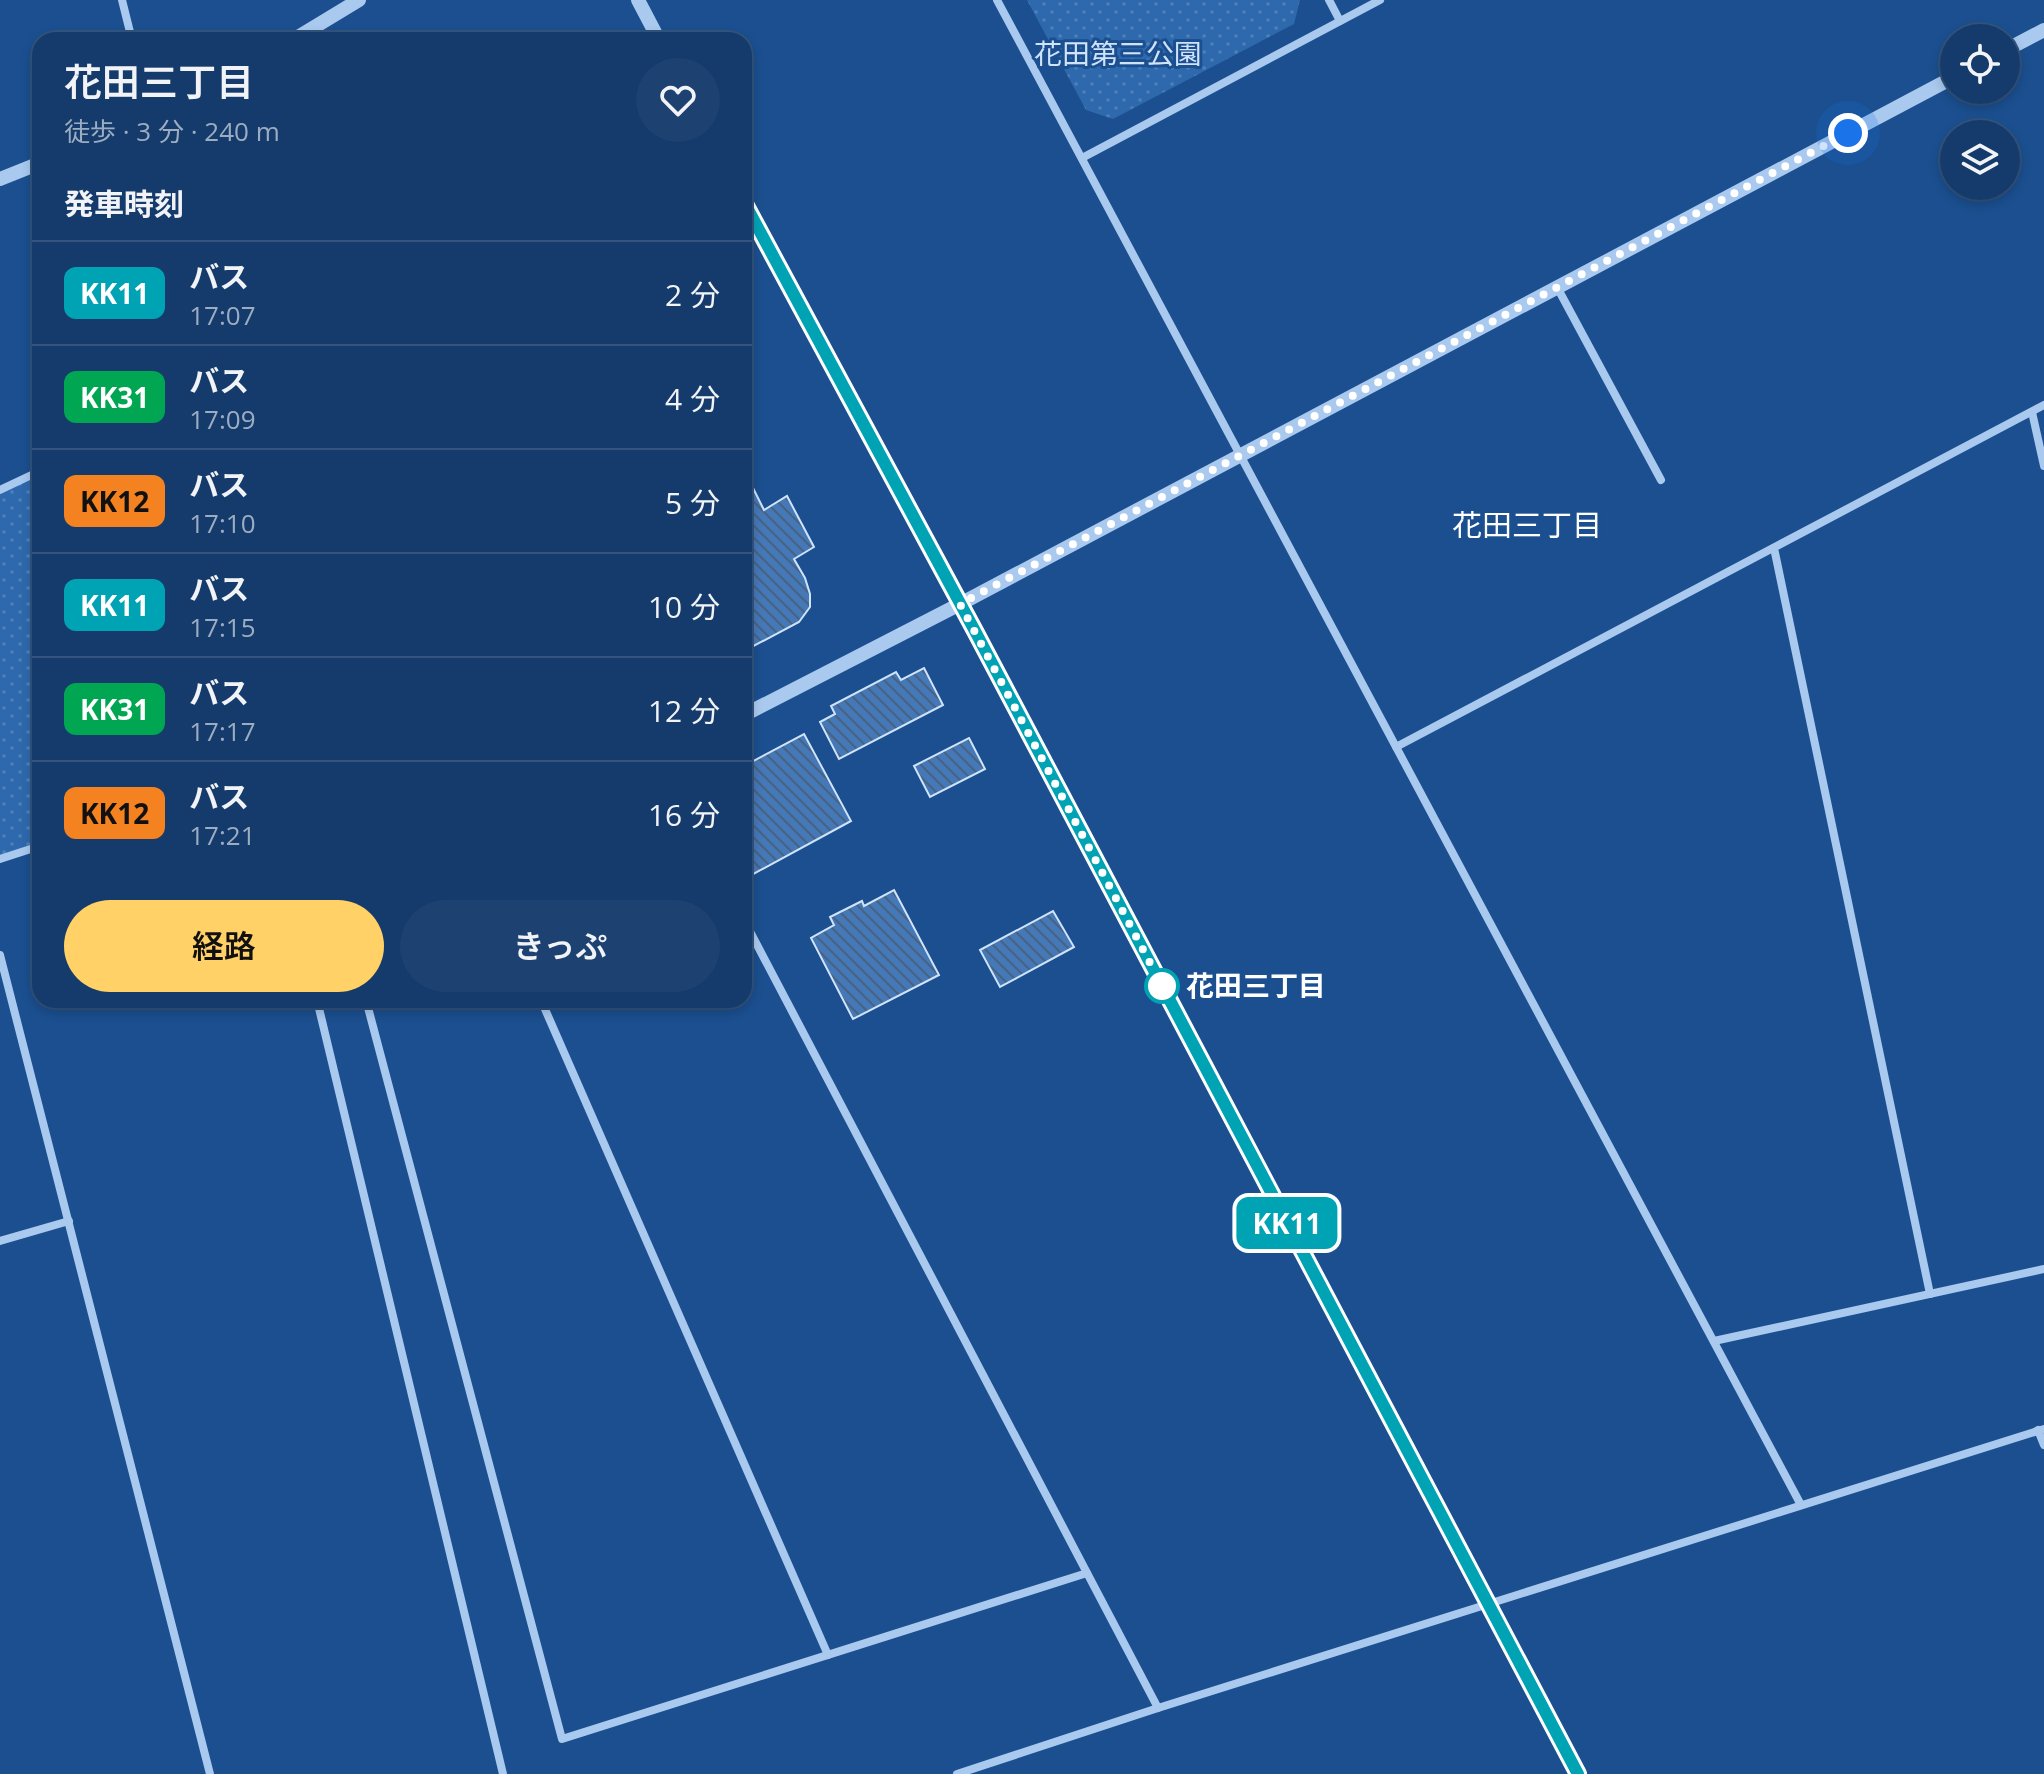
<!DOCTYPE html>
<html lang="ja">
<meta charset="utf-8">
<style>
:root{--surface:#143b6b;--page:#1d4271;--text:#f1f3f6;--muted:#9dadc1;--line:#33557e;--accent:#ffd166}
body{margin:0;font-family:"Open Sans","Noto Sans JP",sans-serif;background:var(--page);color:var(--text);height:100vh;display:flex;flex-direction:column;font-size:30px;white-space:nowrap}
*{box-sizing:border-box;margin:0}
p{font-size:26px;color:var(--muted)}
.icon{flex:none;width:44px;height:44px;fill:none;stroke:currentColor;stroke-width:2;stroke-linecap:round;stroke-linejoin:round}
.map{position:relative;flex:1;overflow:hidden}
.details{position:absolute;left:32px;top:32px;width:720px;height:976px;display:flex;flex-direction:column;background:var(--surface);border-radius:24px;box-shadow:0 4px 12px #0003,0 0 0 2px var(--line)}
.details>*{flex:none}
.badge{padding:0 16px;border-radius:12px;font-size:28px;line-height:52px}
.tools{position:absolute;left:1940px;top:24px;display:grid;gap:16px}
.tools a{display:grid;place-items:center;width:80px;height:80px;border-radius:50%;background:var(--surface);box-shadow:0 4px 12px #0003,0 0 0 2px var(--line);font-size:40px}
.you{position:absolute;width:40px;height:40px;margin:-20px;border:6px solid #fff;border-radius:50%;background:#1a73e8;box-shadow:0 0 0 12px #1a73e833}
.map>.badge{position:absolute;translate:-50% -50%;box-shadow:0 0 0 4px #fff}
h2{padding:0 32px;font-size:30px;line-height:72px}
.round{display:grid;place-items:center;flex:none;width:84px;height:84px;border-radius:42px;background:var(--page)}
.overview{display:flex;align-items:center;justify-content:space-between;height:136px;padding:0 32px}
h1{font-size:38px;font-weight:600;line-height:60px}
.button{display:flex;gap:16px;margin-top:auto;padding:16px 32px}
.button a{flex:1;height:92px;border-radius:48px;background:var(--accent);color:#111;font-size:32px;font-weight:600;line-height:92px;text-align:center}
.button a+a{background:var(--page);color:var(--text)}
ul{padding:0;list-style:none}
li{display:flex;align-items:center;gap:24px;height:104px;padding:0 32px;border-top:2px solid var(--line)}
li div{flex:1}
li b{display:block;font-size:30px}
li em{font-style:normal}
li .badge{min-width:88px;font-weight:700;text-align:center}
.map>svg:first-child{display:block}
.grass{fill:url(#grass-dots)}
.building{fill:url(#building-back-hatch);stroke:#cfe3fa;stroke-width:2}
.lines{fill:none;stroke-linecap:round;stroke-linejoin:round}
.minor{stroke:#a9c9ee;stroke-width:8}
.tertiary{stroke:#a9c9ee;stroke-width:14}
.line-casing{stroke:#fff;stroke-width:18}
.line{stroke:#00a3b4;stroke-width:12}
.walk{stroke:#fff;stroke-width:8;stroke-dasharray:0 14.4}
.stop-dot{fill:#fff;stroke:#00a3b4;stroke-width:4}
.labels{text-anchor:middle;stroke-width:6;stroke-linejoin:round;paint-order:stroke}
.park-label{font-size:28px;fill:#cfe3fa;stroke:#1b4f8f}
.stop-label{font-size:28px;font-weight:bold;fill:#fff;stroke:#1b4f8f;text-anchor:start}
.neighbourhood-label{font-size:30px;fill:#fff;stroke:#1b4f8f}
</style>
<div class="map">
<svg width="2044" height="1774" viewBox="0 0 2044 1774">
<defs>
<pattern id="grass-dots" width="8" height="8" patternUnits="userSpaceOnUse" patternTransform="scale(2)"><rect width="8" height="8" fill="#2e69ad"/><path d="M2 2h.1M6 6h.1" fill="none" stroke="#4d80b9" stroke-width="1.8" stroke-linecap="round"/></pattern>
<pattern id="building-back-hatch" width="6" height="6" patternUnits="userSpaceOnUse" patternTransform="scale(2)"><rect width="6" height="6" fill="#4478b7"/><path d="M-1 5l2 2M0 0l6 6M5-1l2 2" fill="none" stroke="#486282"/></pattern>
</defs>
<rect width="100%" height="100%" fill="#1b4f8f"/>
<g class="grass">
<polygon points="1027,0 1300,0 1294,24 1113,119 1086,110"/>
<polygon points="40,471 40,846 0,859 0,490"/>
</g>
<g class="building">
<polygon points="744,470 764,510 787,496 814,547 794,559 805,578 810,594 810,607 799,622 744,651"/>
<polygon points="924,668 943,705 839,759 820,722 835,714 831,706 896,672 901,680"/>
<polygon points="804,734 851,821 746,878 744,873 744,766"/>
<polygon points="969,738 985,769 930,797 914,766"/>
<polygon points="894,890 939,975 853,1019 811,938 834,925 830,917 862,901 864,906"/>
<polygon points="1053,911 1074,947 1000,987 980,950"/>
</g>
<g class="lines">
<g class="minor">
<polyline points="122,0 132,40"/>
<polyline points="997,0 1801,1505"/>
<polyline points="1329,0 1340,21"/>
<polyline points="1082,158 1380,0"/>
<polyline points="1557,287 1661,480"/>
<polyline points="2032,412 2044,466"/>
<polyline points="0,490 40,471"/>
<polyline points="1774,548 1930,1294"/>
<polyline points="1396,747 2044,405"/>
<polyline points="0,859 40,846"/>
<polyline points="744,920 1158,1708"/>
<polyline points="0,955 210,1774"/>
<polyline points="317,1000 503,1774"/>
<polyline points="366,1000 562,1739 1087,1573"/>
<polyline points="541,1000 828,1655"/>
<polyline points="0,1241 69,1221"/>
<polyline points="1714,1341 2044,1269"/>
<polyline points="2038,1430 2044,1445"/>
<polyline points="957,1774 1158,1708 2044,1429"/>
</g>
<g class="tertiary">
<polyline points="638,0 659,40"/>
<polyline points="293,40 359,0"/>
<polyline points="2006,50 2044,30"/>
<polyline points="0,179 40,163"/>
<polyline points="744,202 960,604 1578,1774"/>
<polyline points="744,715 960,604 1954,77"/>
</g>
</g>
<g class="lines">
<g class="line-casing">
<polyline id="line" points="744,202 975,631 1578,1774"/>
</g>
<use href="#line" class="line"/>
<polyline class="walk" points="1162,986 1166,993 960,604 1848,133"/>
</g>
<circle class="stop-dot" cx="1162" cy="986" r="16"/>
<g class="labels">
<g class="park-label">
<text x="1118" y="64">花田第三公園</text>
</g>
<g class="stop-label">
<text x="1186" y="996">花田三丁目</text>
</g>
<g class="neighbourhood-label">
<text x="1527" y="536">花田三丁目</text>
</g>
</g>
</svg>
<div class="tools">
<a><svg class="icon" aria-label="locate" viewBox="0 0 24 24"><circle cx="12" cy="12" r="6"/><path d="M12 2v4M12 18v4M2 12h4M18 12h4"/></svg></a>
<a><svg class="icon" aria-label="layers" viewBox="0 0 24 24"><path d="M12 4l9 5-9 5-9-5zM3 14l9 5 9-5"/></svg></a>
</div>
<div class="you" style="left:1848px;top:133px"></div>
<b class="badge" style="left:1287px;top:1223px;background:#00a3b4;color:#fff">KK11</b>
<section class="details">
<div class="overview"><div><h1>花田三丁目</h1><p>徒歩 · 3 分 · 240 m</p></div><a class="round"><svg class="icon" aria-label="heart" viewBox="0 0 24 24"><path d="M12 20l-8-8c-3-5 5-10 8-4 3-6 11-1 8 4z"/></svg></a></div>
<h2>発車時刻</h2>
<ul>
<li><span class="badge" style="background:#00a3b4;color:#fff">KK11</span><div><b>バス</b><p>17:07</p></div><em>2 分</em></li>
<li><span class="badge" style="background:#00a651;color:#fff">KK31</span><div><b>バス</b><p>17:09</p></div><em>4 分</em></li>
<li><span class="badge" style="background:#f58220;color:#111">KK12</span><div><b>バス</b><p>17:10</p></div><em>5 分</em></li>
<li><span class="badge" style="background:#00a3b4;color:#fff">KK11</span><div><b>バス</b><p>17:15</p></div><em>10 分</em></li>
<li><span class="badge" style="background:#00a651;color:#fff">KK31</span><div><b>バス</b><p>17:17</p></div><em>12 分</em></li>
<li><span class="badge" style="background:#f58220;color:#111">KK12</span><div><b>バス</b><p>17:21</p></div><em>16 分</em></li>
</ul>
<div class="button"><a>経路</a><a>きっぷ</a></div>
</section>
</div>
